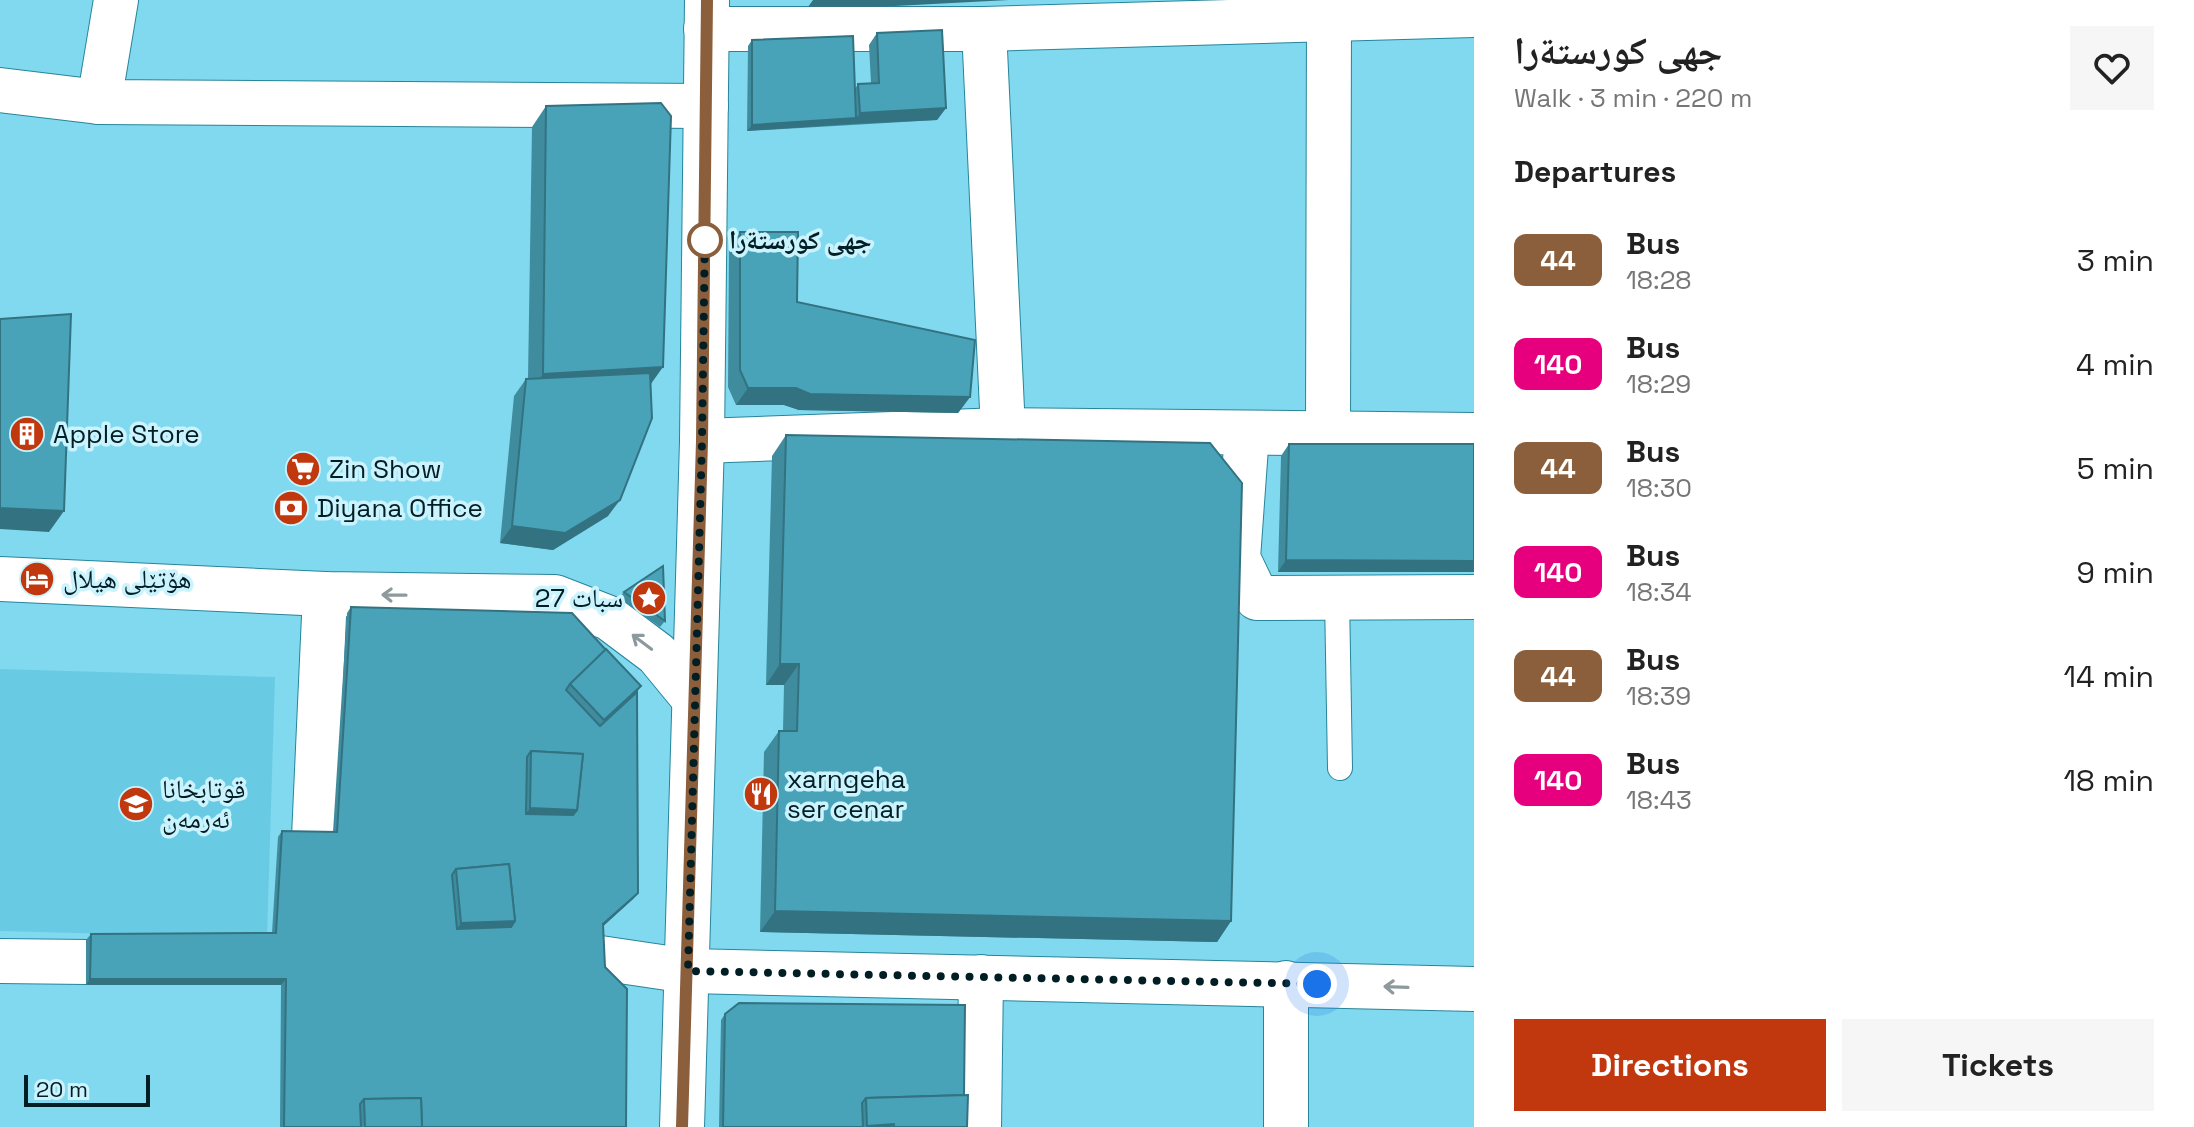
<!DOCTYPE html>
<meta charset="utf-8">
<style>
:root{--surface:#fff;--page:#f6f6f6;--text:#222;--muted:#767676;--accent:#c1380f}
body{margin:0;font-family:"Space Grotesk","Noto Naskh Arabic",sans-serif;background:var(--page);color:var(--text);height:100vh;display:flex;flex-direction:column;font-size:30px;white-space:nowrap}
*{box-sizing:border-box;margin:0}
p{font-size:26px;color:var(--muted)}
.icon{flex:none;width:44px;height:44px;fill:none;stroke:currentColor;stroke-width:2;stroke-linecap:round;stroke-linejoin:round}
.map{position:relative;flex:1;overflow:hidden}
.details{display:flex;flex-direction:column;background:var(--surface);width:720px}
.details>*{flex:none}
.badge{padding:0 16px;border-radius:12px;font-size:28px;line-height:52px}
.scale{position:absolute;left:24px;bottom:20px;width:126px;box-sizing:border-box;padding-left:8px;border:4px solid #021e25;border-top:0;font-size:22px;line-height:28px;white-space:nowrap;color:#021e25;-webkit-text-stroke:6px #caf3fe;paint-order:stroke}
.you{position:absolute;width:40px;height:40px;margin:-20px;border:6px solid #fff;border-radius:50%;background:#1a73e8;box-shadow:0 0 0 12px #1a73e833}
.map>.badge{position:absolute;translate:-50% -50%;box-shadow:0 0 0 4px #fff}
h2{padding:0 40px;font-size:30px;line-height:72px}
.round{display:grid;place-items:center;flex:none;width:84px;height:84px;border-radius:0px;background:var(--page)}
.overview{display:flex;align-items:center;justify-content:space-between;height:136px;padding:0 40px}
h1{font-size:38px;font-weight:700;line-height:60px}
.cta{display:flex;gap:16px;margin-top:auto;padding:16px 40px}
.cta a{flex:1;height:92px;border-radius:0px;background:var(--accent);color:#fff;font-size:32px;font-weight:700;line-height:92px;text-align:center}
.cta a+a{background:var(--page);color:var(--text)}
ul{padding:0;list-style:none}
li{display:flex;align-items:center;gap:24px;height:104px;padding:0 40px}
li div{flex:1}
li b{display:block;font-size:30px}
li em{font-style:normal}
li .badge{min-width:88px;font-weight:700;text-align:center}
main{display:flex;flex:1;min-height:0}
.map>svg:first-child{display:block}
.built{fill:#69cbe3}
.lines{fill:none;stroke-linecap:round;stroke-linejoin:round}
.service-casing{stroke:#26859a;stroke-width:26}
.minor-casing{stroke:#26859a;stroke-width:46}
.tertiary-casing{stroke:#26859a;stroke-width:46}
.secondary-casing{stroke:#26859a;stroke-width:46}
.service{stroke:#fff;stroke-width:24}
.minor{stroke:#fff;stroke-width:44}
.tertiary{stroke:#fff;stroke-width:44}
.secondary{stroke:#fff;stroke-width:44}
.wall{fill:#3f8c9e}
.shaded-wall{fill:#337281}
.building{fill:#49a3b8;stroke:#337281;stroke-width:2;fill-rule:evenodd}
.oneway{stroke:#8d9a9d}
.line-casing{stroke:#fff;stroke-width:18}
.line{stroke:#8b5e3c;stroke-width:12}
.walk{stroke:#021e25;stroke-width:8;stroke-dasharray:0 14.4}
.stop-dot{fill:#fff;stroke:#8b5e3c;stroke-width:4}
.labels{text-anchor:middle;stroke-width:7;stroke-linejoin:round;paint-order:stroke}
.stop-label{font-size:26px;font-weight:bold;fill:#021e25;stroke:#caf3fe;text-anchor:start}
.poi-label{font-size:26px;fill:#021e25;stroke:#caf3fe;text-anchor:start}
</style>
<main>
<div class="map">
<svg width="1474" height="1127" viewBox="0 0 1474 1127">
<rect width="100%" height="100%" fill="#81d9ef"/>
<polygon class="built" points="0,669 275,677 267,938 0,931"/>
<g class="lines">
<g class="service-casing">
<polyline id="service" points="1337,597 1340,768"/>
</g>
<g class="minor-casing">
<g id="minor">
<polyline points="706,29 984,29 1474,15"/>
<polyline points="984,29 1003,430"/>
<polyline points="0,90 99,102 706,106"/>
<polyline points="99,102 116,0"/>
<polyline points="1247,433 1238,558 1257,598 1474,597"/>
<polyline points="1328,433 1329,18"/>
<polyline points="702,441 1003,430 1474,435"/>
<polyline points="314,837 325,594"/>
<polyline points="600,958 688,971 1474,989"/>
<polyline points="0,961 87,962"/>
<polyline points="1286,983 1286,1127"/>
<polyline points="979,1127 981,977"/>
</g>
</g>
<g class="tertiary-casing">
<polyline id="tertiary" points="0,579 325,594 555,597 609,618 657,654 694,699"/>
</g>
<g class="secondary-casing">
<polyline id="secondary" points="682,1127 702,441 707,0"/>
</g>
<use href="#service" class="service"/>
<use href="#minor" class="minor"/>
<use href="#tertiary" class="tertiary"/>
<use href="#secondary" class="secondary"/>
</g>
<g class="wall">
<polygon points="877,33 946,108 937,120 747,131 748,46 752,40 855,89 858,84 871,83 869,45"/>
<polygon points="546,106 650,385 608,516 553,550 500,543 514,396 526,379 528,379 532,127"/>
<polygon points="740,232 797,302 970,397 958,413 799,410 784,405 736,405 728,387 729,248"/>
<polygon points="786,435 1231,921 1217,942 760,932 764,752 779,731 783,731 784,685 766,685 772,456"/>
<polygon points="1289,444 1474,444 1474,572 1278,572 1281,456"/>
<polygon points="624,592 665,621 660,627 619,598"/>
<polygon points="351,607 641,686 637,692 638,893 633,899 603,926 605,967 626,1127 280,1127 281,985 86,985 86,940 91,934 272,933 278,837 282,831 333,832 347,613"/>
<polygon points="725,1014 964,1095 967,1127 719,1127 721,1020"/>
</g>
<g class="shaded-wall">
<polygon points="813,0 1009,0 876,7 808,7"/>
<polygon points="946,108 937,120 852,124 860,113"/>
<polygon points="856,118 852,124 747,131 752,125"/>
<polygon points="663,367 648,388 528,395 543,374"/>
<polygon points="748,388 796,388 970,397 958,413 799,410 784,405 736,405"/>
<polygon points="620,500 608,516 553,550 500,543 512,526"/>
<polygon points="0,508 64,511 49,532 0,529"/>
<polygon points="1286,560 1474,561 1474,572 1278,572"/>
<polygon points="780,664 799,664 784,685 766,685"/>
<polygon points="530,808 577,810 569,821 522,820"/>
<polygon points="638,893 633,899 599,930 603,924"/>
<polygon points="775,911 1231,921 1217,942 760,932"/>
<polygon points="515,921 507,933 453,935 461,923"/>
<polygon points="90,979 286,979 281,985 86,985"/>
<polygon points="894,1124 892,1127 866,1127 867,1126"/>
</g>
<g class="building">
<polygon points="942,30 946,108 860,113 858,84 879,83 877,33"/>
<polygon points="853,36 856,118 752,125 752,40"/>
<polygon points="661,103 671,116 663,367 543,374 546,106"/>
<polygon points="740,232 798,232 797,302 975,340 970,397 810,394 796,388 748,388 740,370"/>
<polygon points="71,314 64,511 0,508 0,319"/>
<polygon points="650,373 652,418 620,500 565,533 512,526 526,379"/>
<polygon points="786,435 1210,443 1242,483 1231,921 775,911 779,731 797,731 799,664 780,664"/>
<polygon points="1289,444 1474,444 1474,561 1286,560"/>
<polygon points="663,566 665,621 624,592"/>
<path d="M351 607 572 613 606 650 570 684 566 690 600 726 637 692 638 893 603 924 605 967 627 989 626 1127H422L421 1098 364 1099 360 1104 361 1127H284L286 979H90L91 934 276 933 282 831 337 832ZM531 751 583 754 577 810 573 815 526 814 527 757ZM509 864 515 921 511 927 457 929 452 875 456 869Z"/>
<polygon points="606,649 641,686 604,720 570,684"/>
<polygon points="531,751 583,754 577,810 530,808"/>
<polygon points="509,864 515,921 461,923 456,869"/>
<polygon points="739,1003 965,1005 964,1095 866,1098 862,1103 863,1127 723,1127 725,1014"/>
<polygon points="968,1095 967,1127 894,1127 894,1124 867,1126 866,1098"/>
<polygon points="421,1098 422,1127 365,1127 364,1099"/>
</g>
<defs><path id="oneway-shaft" d="M-6 0H5M1.5-3L5.5 0L1.5 3" fill="none" stroke-width="1.6" stroke-linecap="round" stroke-linejoin="round" transform="scale(2)"/></defs>
<g class="oneway">
<use href="#oneway-shaft" transform="translate(394 595) rotate(-179)"/>
<use href="#oneway-shaft" transform="translate(642 642) rotate(-143)"/>
<use href="#oneway-shaft" transform="translate(1396 987) rotate(-178)"/>
</g>
<g class="lines">
<g class="line-casing">
<polyline id="line" points="682,1127 702,441 707,0"/>
</g>
<use href="#line" class="line"/>
<polyline class="walk" points="705,240 705,228 702,441 688,971 1317,984"/>
</g>
<defs>
<g id="building-disc" transform="scale(1.8)"><circle r="9.5" fill="#c1380f" stroke="#caf3fe"/><path d="M-4-6H4V6H1V3H-1V6H-4ZM-2.5-4.3h1.7v1.8h-1.7ZM.8-4.3h1.7v1.8H.8ZM-2.5-1h1.7V.8h-1.7ZM.8-1h1.7V.8H.8Z" fill="#fff"/></g>
<g id="supermarket-disc" transform="scale(1.8)"><circle r="9.5" fill="#c1380f" stroke="#caf3fe"/><path d="M-6-5.5h2.5l.6 2H6L4.5 2H-2.5L-4.4-4H-6ZM-1.5 3.2a1.3 1.3 0 1 0 .1 0ZM3 3.2a1.3 1.3 0 1 0 .1 0Z" fill="#fff"/></g>
<g id="bank-disc" transform="scale(1.8)"><circle r="9.5" fill="#c1380f" stroke="#caf3fe"/><path d="M-6-4H6V4H-6ZM0-2.3a2.3 2.3 0 1 0 0 4.6a2.3 2.3 0 1 0 0-4.6Z" fill="#fff"/></g>
<g id="hotel-disc" transform="scale(1.8)"><circle r="9.5" fill="#c1380f" stroke="#caf3fe"/><path d="M-6-4.5h1.5V1H6V5H4.5V3h-9V5H-6ZM-4 0a1.8 1.8 0 1 1 3.6 0ZM.5 0V-2.5h3Q6-2.5 6 0Z" fill="#fff"/></g>
<g id="sight-disc" transform="scale(1.8)"><circle r="9.5" fill="#c1380f" stroke="#caf3fe"/><path d="M0-6L1.8-2.2L6-1.7L2.9 1.2L3.7 5.4L0 3.3L-3.7 5.4L-2.9 1.2L-6-1.7L-1.8-2.2Z" fill="#fff"/></g>
<g id="restaurant-disc" transform="scale(1.8)"><circle r="9.5" fill="#c1380f" stroke="#caf3fe"/><path d="M-5-6h1v4h1v-4h1v4h1v-4h1v5L-1.5 .5V6h-2V.5L-5-1ZM5-6V6H3V1.5H1.5Q1.5-4 5-6Z" fill="#fff"/></g>
<g id="school-disc" transform="scale(1.8)"><circle r="9.5" fill="#c1380f" stroke="#caf3fe"/><path d="M0-5L7-2L0 1L-7-2ZM-4 1L0 2.5L4 1V4Q0 6-4 4Z" fill="#fff"/></g>
</defs>
<g fill-rule="evenodd">
<use href="#building-disc" x="27" y="434"/>
<use href="#supermarket-disc" x="303" y="469"/>
<use href="#bank-disc" x="291" y="508"/>
<use href="#hotel-disc" x="37" y="579"/>
<use href="#sight-disc" x="649" y="598"/>
<use href="#restaurant-disc" x="761" y="794"/>
<use href="#school-disc" x="136" y="804"/>
</g>
<circle class="stop-dot" cx="705" cy="240" r="16"/>
<g class="labels">
<g class="stop-label">
<text x="729" y="249">جهى كورستةرا</text>
</g>
<g class="poi-label">
<text x="53" y="443">Apple Store</text>
<text x="329" y="478">Zin Show</text>
<text x="317" y="517">Diyana Office</text>
<text x="63" y="588">هۆتێلی هیلال</text>
<text x="623" y="607" text-anchor="end">27 سبات</text>
<text x="787" y="788">xarngeha<tspan x="787" dy="30">ser cenar</tspan></text>
<text x="162" y="798">قوتابخانا<tspan x="162" dy="30">ئه‌رمه‌ن</tspan></text>
</g>
</g>
</svg>
<div class="scale">20 m</div>
<div class="you" style="left:1317px;top:984px"></div>
</div>
<section class="details">
<div class="overview"><div><h1>جهى كورستةرا</h1><p>Walk · 3 min · 220 m</p></div><a class="round"><svg class="icon" aria-label="heart" viewBox="0 0 24 24"><path d="M12 20l-8-8c-3-5 5-10 8-4 3-6 11-1 8 4z"/></svg></a></div>
<h2>Departures</h2>
<ul>
<li><span class="badge" style="background:#8b5e3c;color:#fff">44</span><div><b>Bus</b><p>18:28</p></div><em>3 min</em></li>
<li><span class="badge" style="background:#e6007e;color:#fff">140</span><div><b>Bus</b><p>18:29</p></div><em>4 min</em></li>
<li><span class="badge" style="background:#8b5e3c;color:#fff">44</span><div><b>Bus</b><p>18:30</p></div><em>5 min</em></li>
<li><span class="badge" style="background:#e6007e;color:#fff">140</span><div><b>Bus</b><p>18:34</p></div><em>9 min</em></li>
<li><span class="badge" style="background:#8b5e3c;color:#fff">44</span><div><b>Bus</b><p>18:39</p></div><em>14 min</em></li>
<li><span class="badge" style="background:#e6007e;color:#fff">140</span><div><b>Bus</b><p>18:43</p></div><em>18 min</em></li>
</ul>
<div class="cta"><a>Directions</a><a>Tickets</a></div>
</section>
</main>
